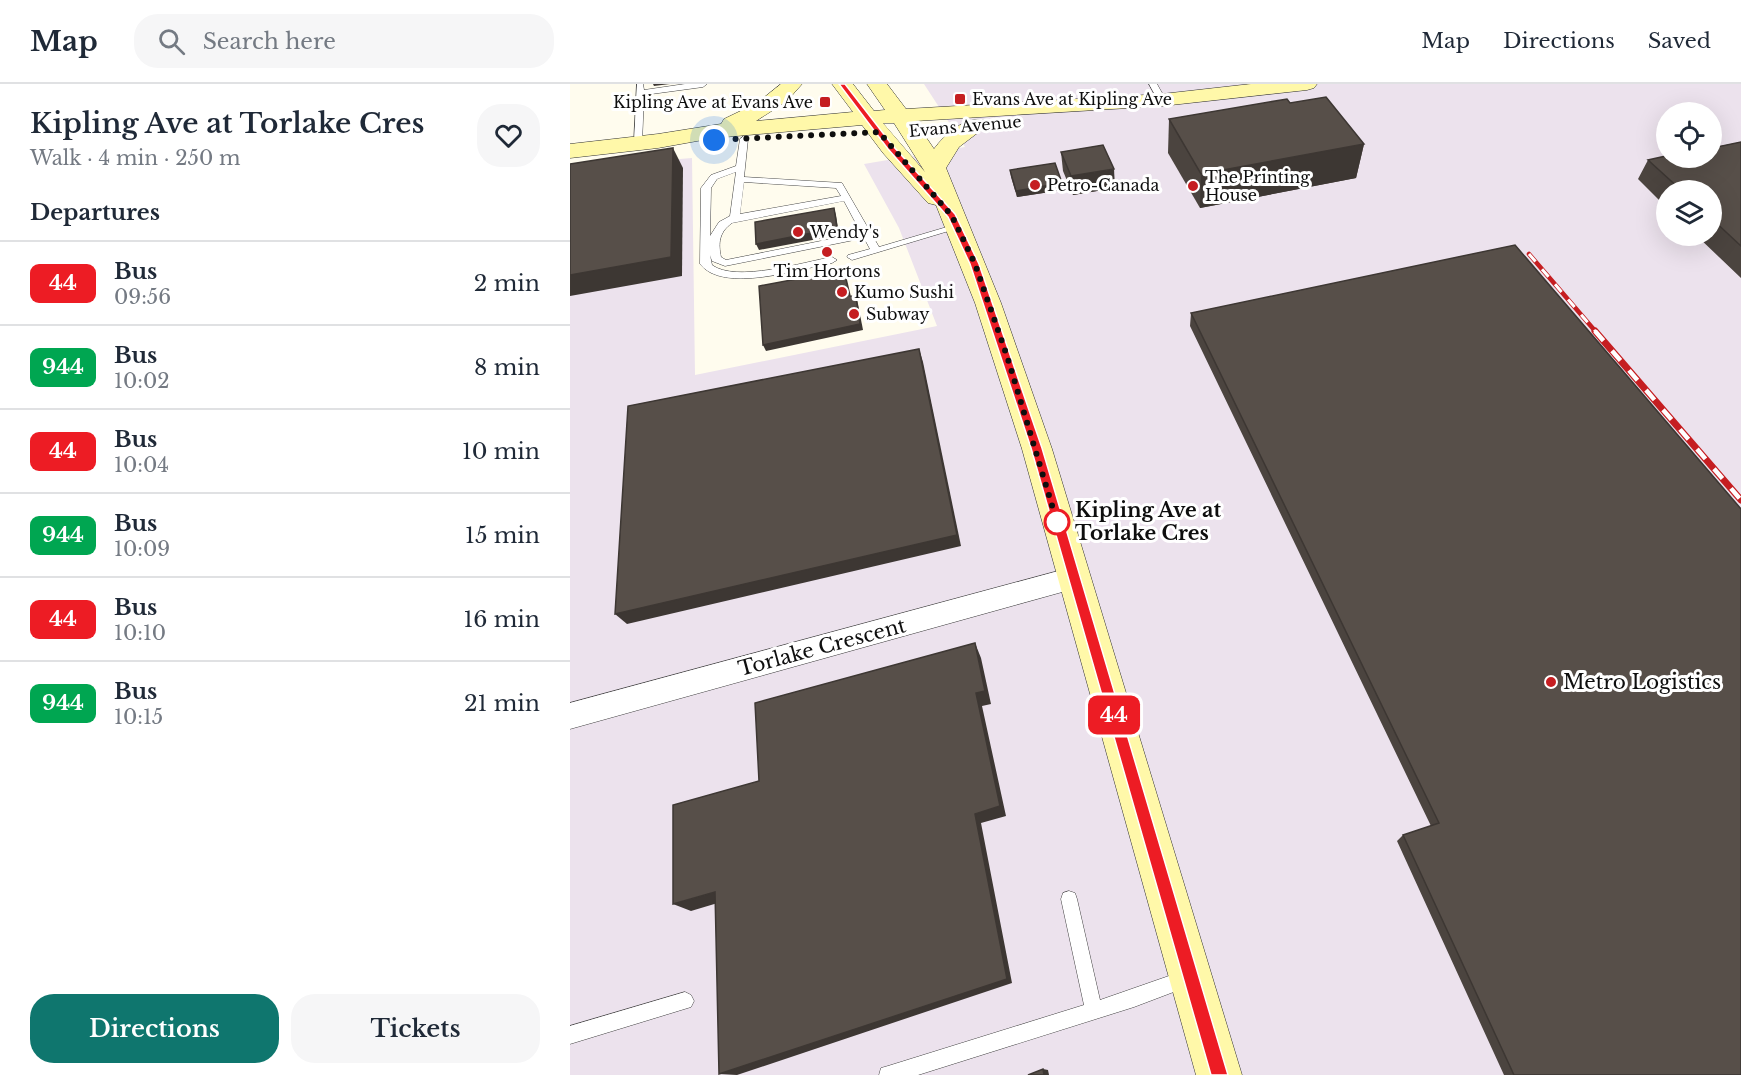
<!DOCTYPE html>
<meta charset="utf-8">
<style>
:root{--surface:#fff;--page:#f6f6f7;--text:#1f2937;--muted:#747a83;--line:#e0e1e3;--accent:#0f766e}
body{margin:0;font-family:"Libre Baskerville",serif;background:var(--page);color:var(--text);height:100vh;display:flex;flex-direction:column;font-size:22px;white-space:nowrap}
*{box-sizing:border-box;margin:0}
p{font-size:20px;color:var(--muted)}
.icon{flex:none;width:33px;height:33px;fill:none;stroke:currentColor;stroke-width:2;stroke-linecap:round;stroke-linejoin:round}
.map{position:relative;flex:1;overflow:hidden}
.details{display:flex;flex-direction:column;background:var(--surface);width:570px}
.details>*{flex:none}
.badge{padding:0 12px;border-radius:9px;font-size:21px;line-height:39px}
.buttons{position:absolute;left:1086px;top:18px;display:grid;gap:12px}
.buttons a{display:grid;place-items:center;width:66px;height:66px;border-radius:50%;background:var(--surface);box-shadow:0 6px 24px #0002;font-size:30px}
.you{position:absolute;width:30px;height:30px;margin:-15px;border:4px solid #fff;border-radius:50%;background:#1a73e8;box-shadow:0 0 0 9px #1a73e833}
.map>.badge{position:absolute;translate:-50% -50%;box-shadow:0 0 0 3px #fff}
h2{padding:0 30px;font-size:22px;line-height:54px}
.round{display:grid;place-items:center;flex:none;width:63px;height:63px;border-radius:24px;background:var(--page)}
.head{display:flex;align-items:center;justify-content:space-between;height:102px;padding:0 30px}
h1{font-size:28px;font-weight:600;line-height:45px}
.button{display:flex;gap:12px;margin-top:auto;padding:12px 30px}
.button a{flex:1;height:69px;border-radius:24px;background:var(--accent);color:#fff;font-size:24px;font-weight:600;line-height:69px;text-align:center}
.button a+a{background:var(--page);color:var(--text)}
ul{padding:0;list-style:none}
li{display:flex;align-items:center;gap:18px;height:84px;padding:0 30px;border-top:2px solid var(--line)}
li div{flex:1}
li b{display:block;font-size:22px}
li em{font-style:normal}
li .badge{min-width:66px;font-weight:700;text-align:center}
header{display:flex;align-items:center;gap:36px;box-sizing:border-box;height:84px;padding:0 30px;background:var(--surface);border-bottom:2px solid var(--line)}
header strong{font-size:28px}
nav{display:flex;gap:33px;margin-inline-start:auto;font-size:21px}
.search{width:420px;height:54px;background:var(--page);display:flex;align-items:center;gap:15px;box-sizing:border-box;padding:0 21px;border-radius:24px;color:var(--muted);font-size:22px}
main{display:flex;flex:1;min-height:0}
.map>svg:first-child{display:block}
.industrial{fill:#ece2ed;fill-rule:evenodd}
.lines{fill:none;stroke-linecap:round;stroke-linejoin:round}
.service-casing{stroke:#414141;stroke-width:1}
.minor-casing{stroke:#414141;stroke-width:1}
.secondary-casing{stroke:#303030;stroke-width:1}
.service{fill:#fff;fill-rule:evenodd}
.minor{fill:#fff;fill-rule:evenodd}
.secondary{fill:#fff8a9;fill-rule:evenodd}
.rail-far1-casing{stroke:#c51e21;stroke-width:4.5}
.rail-casing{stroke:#c51e21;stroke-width:7}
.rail-far1{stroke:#fff;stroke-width:3;stroke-dasharray:10;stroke-linecap:butt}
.rail{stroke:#fff;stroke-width:4.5;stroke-dasharray:13;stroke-linecap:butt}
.wall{fill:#4b443f}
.shaded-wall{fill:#3d3733}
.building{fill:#574f49;stroke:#3d3733;stroke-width:1.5}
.line{fill:#ed1c24;stroke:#fff;stroke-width:1.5}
.walk{stroke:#0e0e0e;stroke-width:6;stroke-dasharray:0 10.8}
.poi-dot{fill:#c51e21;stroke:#fff;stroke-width:2}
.stop-dot{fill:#fff;stroke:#ed1c24;stroke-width:3}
.labels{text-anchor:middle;stroke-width:6;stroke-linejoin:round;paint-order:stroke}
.far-poi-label{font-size:16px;fill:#0e0e0e;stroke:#fff;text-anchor:start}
.far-street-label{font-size:16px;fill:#0e0e0e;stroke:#fff}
.stop-label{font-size:20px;font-weight:bold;fill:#0e0e0e;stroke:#fff;text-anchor:start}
.street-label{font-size:20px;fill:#0e0e0e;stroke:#fff}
.poi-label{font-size:20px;fill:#0e0e0e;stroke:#fff;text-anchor:start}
</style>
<header>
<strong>Map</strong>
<div class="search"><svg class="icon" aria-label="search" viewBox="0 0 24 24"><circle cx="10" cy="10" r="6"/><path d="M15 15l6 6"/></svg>Search here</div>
<nav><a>Map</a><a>Directions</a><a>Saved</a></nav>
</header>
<main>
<section class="details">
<div class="head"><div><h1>Kipling Ave at Torlake Cres</h1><p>Walk · 4 min · 250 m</p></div><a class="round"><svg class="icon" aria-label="heart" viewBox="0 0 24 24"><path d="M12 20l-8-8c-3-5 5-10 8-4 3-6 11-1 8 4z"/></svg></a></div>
<h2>Departures</h2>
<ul>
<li><span class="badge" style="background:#ed1c24;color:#fff">44</span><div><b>Bus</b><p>09:56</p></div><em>2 min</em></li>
<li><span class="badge" style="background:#00a651;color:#fff">944</span><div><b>Bus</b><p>10:02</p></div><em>8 min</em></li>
<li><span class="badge" style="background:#ed1c24;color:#fff">44</span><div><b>Bus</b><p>10:04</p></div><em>10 min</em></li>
<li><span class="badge" style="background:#00a651;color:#fff">944</span><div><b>Bus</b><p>10:09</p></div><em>15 min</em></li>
<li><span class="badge" style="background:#ed1c24;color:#fff">44</span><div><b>Bus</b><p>10:10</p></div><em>16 min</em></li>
<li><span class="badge" style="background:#00a651;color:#fff">944</span><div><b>Bus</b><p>10:15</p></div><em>21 min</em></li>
</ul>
<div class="button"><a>Directions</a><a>Tickets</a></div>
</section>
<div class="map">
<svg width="1171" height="991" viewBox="0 0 1171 991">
<rect width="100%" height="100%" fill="#fffcee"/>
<path class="industrial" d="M354 0H1171V991H0V84L122 74 125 291 367 242 329 144 294 80 395 63ZM1096 28H1142V74H1096ZM1096 106H1142V152H1096Z"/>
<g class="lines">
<g class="service-casing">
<g id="service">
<polygon points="67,0 73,0 74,6 115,0 137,0 133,3 74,11 72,59 68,62 64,59"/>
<polygon points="579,0 587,0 596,16 595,18 589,18"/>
<path d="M174 52 178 55 174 93 272 99 309 163 387 140 392 143 282 176 277 173 278 171 300 165 294 154 155 182 142 177 140 171 142 181C166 199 234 178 262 173L267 176 262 179C229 185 153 210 130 180L131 104 141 91 166 82 170 55ZM166 88 160 132 149 138 140 152 141 104 147 95ZM174 98 266 104 271 112 170 130ZM274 117 291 149 156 176 151 173C148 159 149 148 162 139Z"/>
<polygon points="499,807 505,809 507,815 530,916 616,886 622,889 625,895 622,901 564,923 348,991 309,991 311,984 318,982 514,921 491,815 493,809"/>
<polygon points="115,908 121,911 124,917 121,923 0,960 0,942"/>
</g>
</g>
<g class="minor-casing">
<polygon id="minor" points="503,483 512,486 516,494 512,502 503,505 0,645 0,619"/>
</g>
<g class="secondary-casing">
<path id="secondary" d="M211 0H232L217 17 186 37 283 28 262 0H283L304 27 315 26 297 0H317L336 25 592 10 681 0H747L744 4 737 6 592 22 345 37 364 65C375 50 395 32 415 36L418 41 389 63 376 84 431 219 482 365 672 991H626L452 365 405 219 366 121 358 119 313 69 292 41 144 54 88 64 0 74V60L88 50 151 40 154 35 187 19ZM313 39H324L355 88Z"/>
</g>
<use href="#service" class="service"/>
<use href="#minor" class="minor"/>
<use href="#secondary" class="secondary"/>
<g class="rail-far1-casing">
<polyline id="rail-far1" points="959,170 1026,248"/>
</g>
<g class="rail-casing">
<polyline id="rail" points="1025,247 1171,416"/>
</g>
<use href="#rail-far1" class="rail-far1"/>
<use href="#rail" class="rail"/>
</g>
<g class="wall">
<polygon points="599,35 794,60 786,94 630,124 598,69"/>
<polygon points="1171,58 1171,194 1127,152 1142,152 1142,106 1096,106 1096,123 1068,95 1078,76"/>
<polygon points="491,68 545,104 503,111 493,87"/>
<polygon points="440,86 492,99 493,106 447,113 441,93"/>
<polygon points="621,229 1171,991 934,991 827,757 833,751 861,742 620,242"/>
</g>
<g class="shaded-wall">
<polygon points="83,0 100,0 84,2"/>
<polygon points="794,60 786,94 630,124 631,90"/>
<polygon points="103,64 113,84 112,192 0,212 0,191"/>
<polygon points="544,85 545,104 503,111 501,92"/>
<polygon points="492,99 493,106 447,113 446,107"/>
<polygon points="264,124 266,131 269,151 189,166 186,160"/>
<polygon points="286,213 288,220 293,246 196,267 193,261"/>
<polygon points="349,265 353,278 391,462 57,540 45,530"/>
<polygon points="405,559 411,574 421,620 412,622 436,732 411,739 442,899 167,991 149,990 405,730 406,609"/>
<polygon points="145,808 161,815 121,827 103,820"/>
<polygon points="473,985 478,986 479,991 474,991"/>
</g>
<g class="building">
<polygon points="756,13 794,60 631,90 599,35 717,15 720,19"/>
<polygon points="1171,58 1171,162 1142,135 1142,106 1111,106 1078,76 1096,72 1096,74 1142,74 1142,64"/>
<polygon points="533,61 544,85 501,92 491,68"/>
<polygon points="103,64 101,173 0,191 0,80"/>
<polygon points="485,79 492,99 446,107 440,86"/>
<polygon points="264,124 267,144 186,160 185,138"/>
<polygon points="945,161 1171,425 1171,991 944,991 833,751 869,739 621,229"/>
<polygon points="274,186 280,212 286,213 290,240 193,261 189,202"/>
<polygon points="349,265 387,451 45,530 58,322"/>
<polygon points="405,559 415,607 406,609 430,722 405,730 437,895 149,990 145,808 103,820 103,721 189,697 185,619"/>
<polygon points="473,985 474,991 458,991"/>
</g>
<polygon class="line" points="269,0 275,0 323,62 385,130 409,180 472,364 658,991 641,991 461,364 400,180 378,133 318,65"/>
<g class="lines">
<polyline class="walk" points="144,56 309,48 382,132 405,180 437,272 487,438"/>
</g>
<g class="poi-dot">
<rect x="384" y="9" width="12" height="12" rx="3"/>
<rect x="249" y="12" width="12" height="12" rx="3"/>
<circle cx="465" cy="101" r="6"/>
<circle cx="623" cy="102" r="6"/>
<circle cx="228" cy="148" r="6"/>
<circle cx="257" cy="168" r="6"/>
<circle cx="272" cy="208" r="6"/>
<circle cx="284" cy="230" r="6"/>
<circle cx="981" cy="598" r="6"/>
</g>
<circle class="stop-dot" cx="487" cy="438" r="12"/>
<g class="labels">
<g class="far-poi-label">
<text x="402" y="21">Evans Ave at Kipling Ave</text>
<text x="243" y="24" text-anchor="end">Kipling Ave at Evans Ave</text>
<text x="635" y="99">The Printing<tspan x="635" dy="18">House</tspan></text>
<text x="477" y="107">Petro-Canada</text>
<text x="240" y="154">Wendy's</text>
<text x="257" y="193" text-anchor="middle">Tim Hortons</text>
<text x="284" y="214">Kumo Sushi</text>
<text x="296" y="236">Subway</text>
</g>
<g class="far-street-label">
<text transform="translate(395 42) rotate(-5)" y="6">Evans Avenue</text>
</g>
<g class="stop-label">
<text x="505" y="433">Kipling Ave at<tspan x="505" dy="23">Torlake Cres</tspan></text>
</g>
<g class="street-label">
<text transform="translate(252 563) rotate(-15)" y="7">Torlake Crescent</text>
</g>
<g class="poi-label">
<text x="993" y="605">Metro Logistics</text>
</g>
</g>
</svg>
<div class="buttons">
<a><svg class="icon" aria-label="locate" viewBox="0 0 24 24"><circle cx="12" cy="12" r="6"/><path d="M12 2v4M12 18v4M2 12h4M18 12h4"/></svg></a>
<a><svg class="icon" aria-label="layers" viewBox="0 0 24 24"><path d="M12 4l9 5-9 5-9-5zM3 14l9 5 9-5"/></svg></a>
</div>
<div class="you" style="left:144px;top:56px"></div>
<b class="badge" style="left:544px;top:631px;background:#ed1c24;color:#fff">44</b>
</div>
</main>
